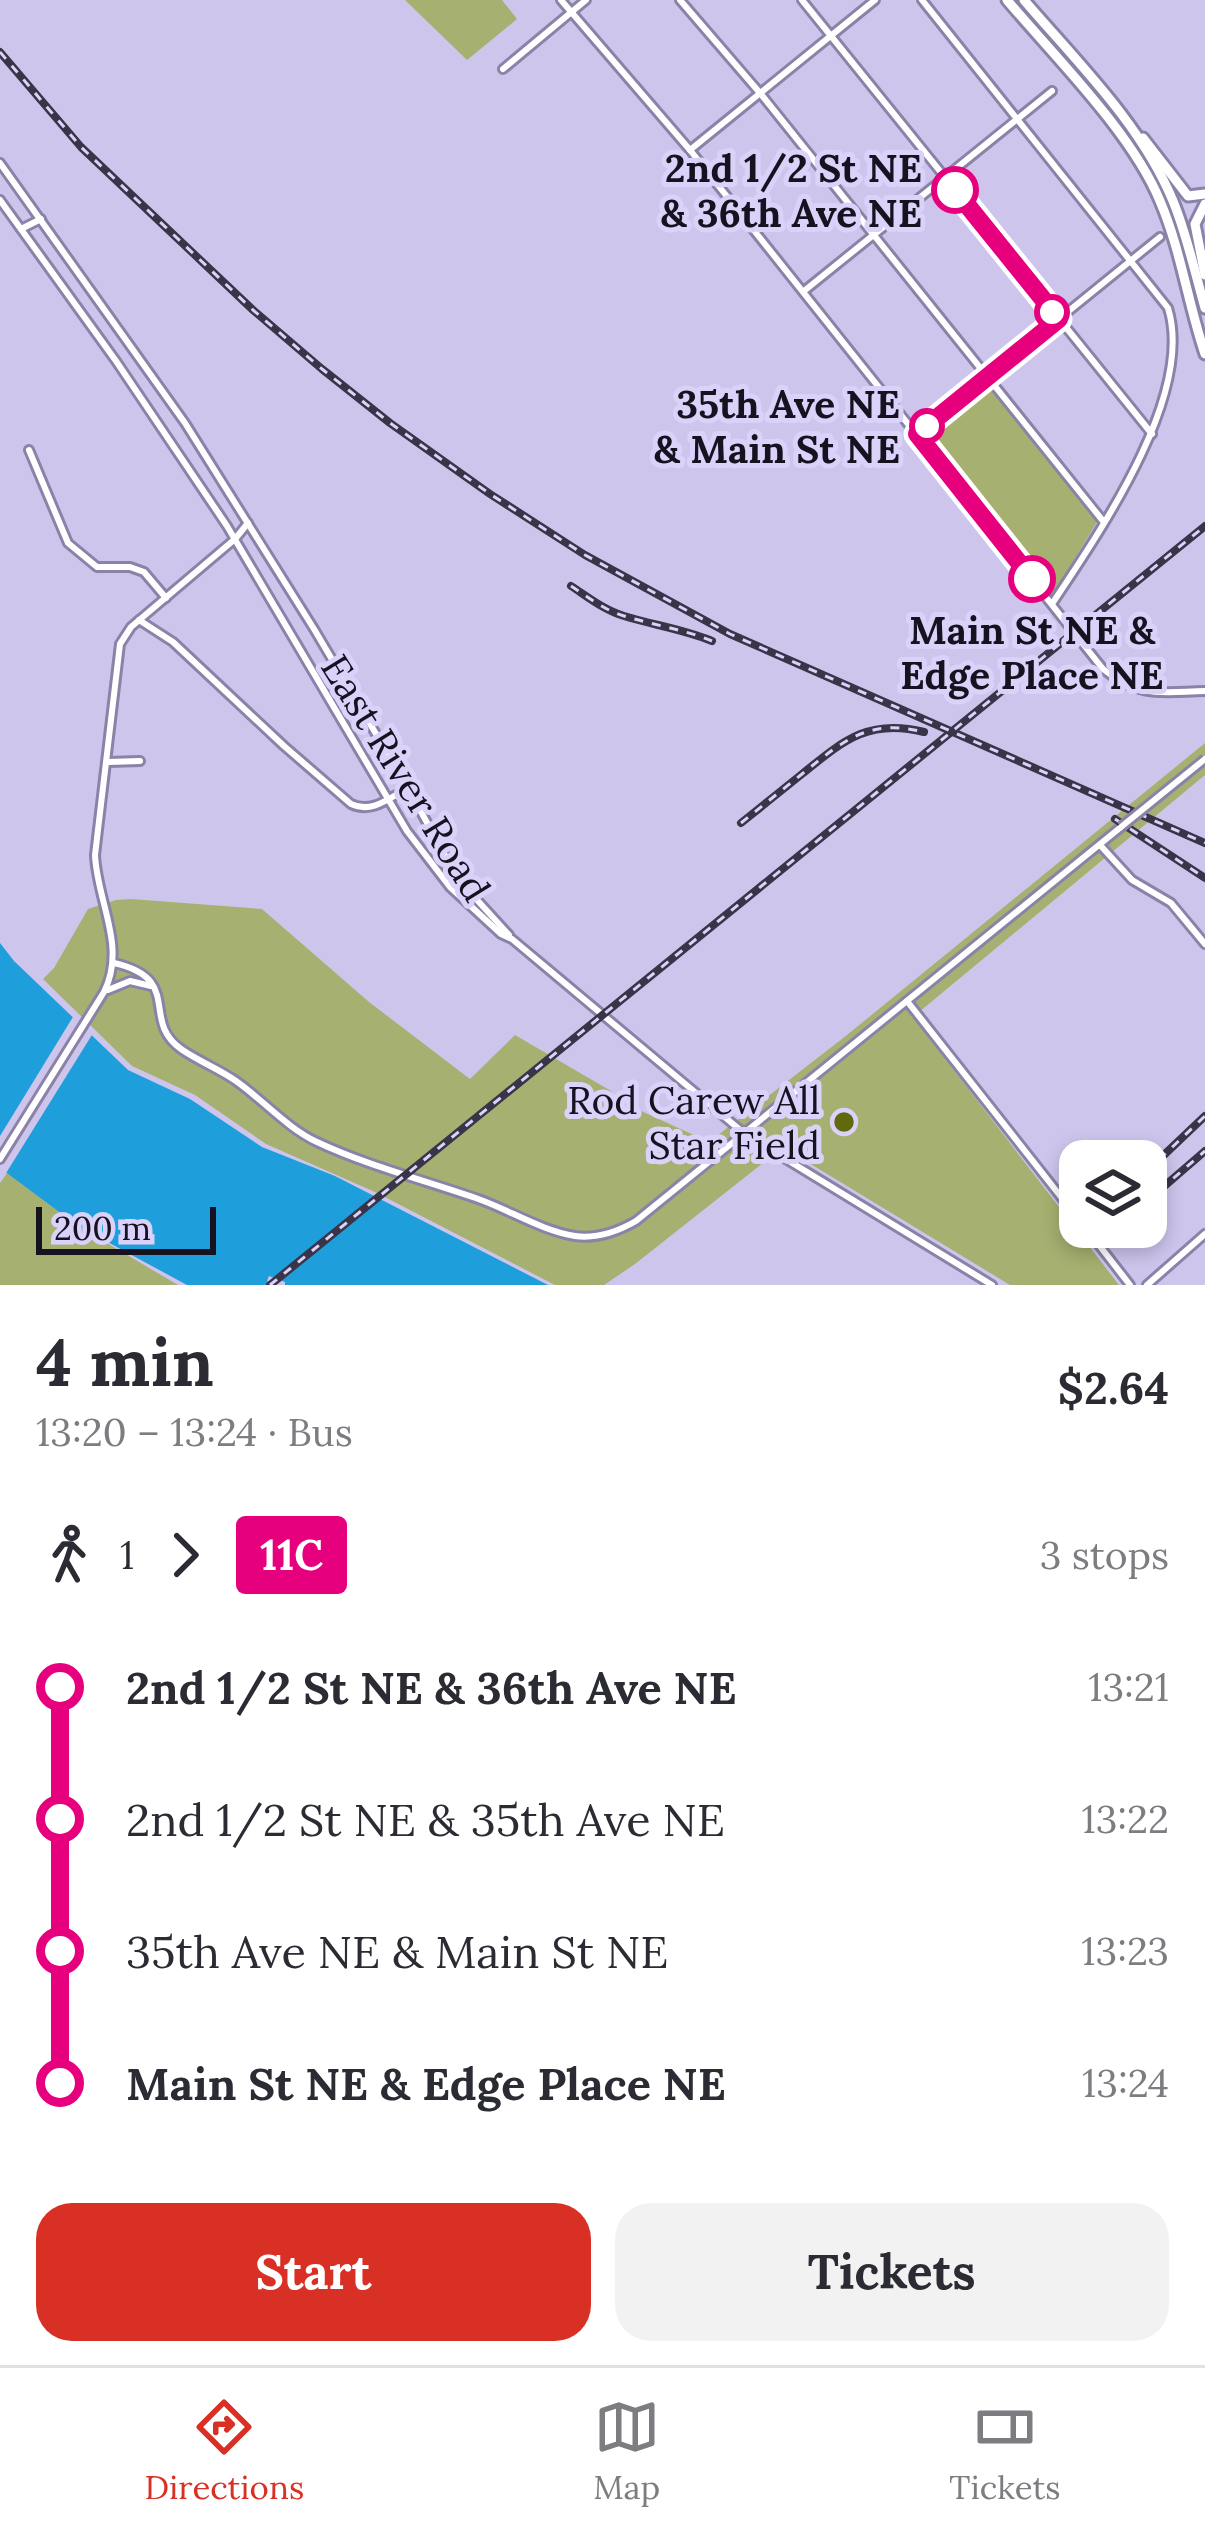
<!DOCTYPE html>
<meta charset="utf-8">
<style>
:root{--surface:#fff;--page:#f2f2f3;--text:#2b2b33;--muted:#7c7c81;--line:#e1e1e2;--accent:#d93025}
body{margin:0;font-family:Lora,serif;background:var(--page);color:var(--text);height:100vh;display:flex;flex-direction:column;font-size:45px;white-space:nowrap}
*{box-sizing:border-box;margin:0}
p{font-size:39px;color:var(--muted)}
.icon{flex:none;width:66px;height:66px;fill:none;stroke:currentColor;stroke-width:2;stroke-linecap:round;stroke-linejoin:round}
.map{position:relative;height:1285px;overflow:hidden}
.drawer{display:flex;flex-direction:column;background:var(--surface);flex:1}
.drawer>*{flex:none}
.badge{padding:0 24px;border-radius:9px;font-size:42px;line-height:78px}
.buttons{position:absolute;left:1059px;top:1140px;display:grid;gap:24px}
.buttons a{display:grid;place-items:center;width:108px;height:108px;border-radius:24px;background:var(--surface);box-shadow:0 6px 18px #0003;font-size:60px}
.scale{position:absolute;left:36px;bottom:30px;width:180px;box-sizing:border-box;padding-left:12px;border:6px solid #161220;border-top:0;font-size:33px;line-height:42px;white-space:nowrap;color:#161220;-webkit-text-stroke:9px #dbd2fa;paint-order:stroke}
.map>.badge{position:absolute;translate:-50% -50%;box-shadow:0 0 0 6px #fff}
.legs{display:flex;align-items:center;gap:18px;height:132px;padding:0 36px;font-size:39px}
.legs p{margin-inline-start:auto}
.head{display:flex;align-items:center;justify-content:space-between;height:204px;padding:0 36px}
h1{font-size:66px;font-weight:800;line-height:90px}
.button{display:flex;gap:24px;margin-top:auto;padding:24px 36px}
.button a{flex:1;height:138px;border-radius:36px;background:var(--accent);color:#fff;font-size:48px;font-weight:800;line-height:138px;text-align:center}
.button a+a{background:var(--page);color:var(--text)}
ul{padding:0 36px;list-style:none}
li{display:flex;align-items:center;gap:42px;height:132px;font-size:45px}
li i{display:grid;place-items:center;width:18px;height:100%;margin:0 15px;background:currentColor}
li i::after{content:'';width:30px;height:30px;margin:-15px;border:9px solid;border-radius:50%;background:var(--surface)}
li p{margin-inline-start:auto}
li:first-child i{background:linear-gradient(#0000 50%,currentColor 0)}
li:last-child i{background:linear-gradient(currentColor 50%,#0000 0)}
.tabs{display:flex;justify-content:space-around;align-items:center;height:168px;border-top:3px solid var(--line);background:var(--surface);font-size:33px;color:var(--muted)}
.tabs a{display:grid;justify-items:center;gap:6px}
.tabs .selected{color:var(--accent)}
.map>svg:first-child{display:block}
.green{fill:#a6b070}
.water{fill:#1e9eda}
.pier{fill:#cec5ed}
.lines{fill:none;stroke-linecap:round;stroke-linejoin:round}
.minor-casing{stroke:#8b82a7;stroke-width:12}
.major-casing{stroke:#8b82a7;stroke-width:15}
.minor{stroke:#fff;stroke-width:6}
.major{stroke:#fff;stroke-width:9}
.rail-casing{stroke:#393447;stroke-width:8}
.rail{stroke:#dbd2fa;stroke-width:3;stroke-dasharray:9;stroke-linecap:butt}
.minor-bridge-casing{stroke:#8b82a7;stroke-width:12;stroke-linecap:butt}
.minor-bridge{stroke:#fff;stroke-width:6}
.line-1-casing{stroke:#fff;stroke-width:27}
.line-1{stroke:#e6007e;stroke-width:18}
.stop-1-dot{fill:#fff;stroke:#e6007e;stroke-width:6}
.poi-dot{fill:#60690e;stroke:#dbd2fa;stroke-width:4.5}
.labels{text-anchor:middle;stroke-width:10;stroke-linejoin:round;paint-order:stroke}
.stop-label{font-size:39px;font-weight:bold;fill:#161220;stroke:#dbd2fa;text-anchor:end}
.street-label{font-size:39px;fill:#161220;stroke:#dbd2fa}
.poi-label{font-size:39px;fill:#161220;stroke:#dbd2fa;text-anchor:end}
</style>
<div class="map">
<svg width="1205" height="1285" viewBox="0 0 1205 1285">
<rect width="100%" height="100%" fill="#cec5ed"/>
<g class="green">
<polygon points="405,0 502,0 517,19 467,60"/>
<polygon points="987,383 1097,522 1052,596 925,434"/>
<polygon points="1205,743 1205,775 913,1017 1119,1285 1010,1285 781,1146 763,1163 635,1264 604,1285 555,1285 375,1192 266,1144 195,1095 132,1066 43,979 54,968 88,909 116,900 131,899 262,909 369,1002 470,1079 515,1035 611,1091 615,1099 709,1142 847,1035"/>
<polygon points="7,1173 78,1226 178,1285 0,1285 0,1183"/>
</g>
<polygon class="water" points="0,943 14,961 128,1070 190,1099 262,1147 335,1176 548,1285 285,1285 285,1282 269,1276 267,1281 277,1285 187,1285 78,1226 0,1168"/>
<polygon class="pier" points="76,1012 95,1030 3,1178 0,1176 0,1136"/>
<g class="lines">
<g class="minor-casing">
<g id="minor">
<path d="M561 0 690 150 1103 669C1140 699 1162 692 1205 691"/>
<polyline points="680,0 760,93 1103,521"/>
<polyline points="802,0 1152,434"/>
<path d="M922 0 1168 308C1195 395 1099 533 1052 604"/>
<polyline points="503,69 586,0"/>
<polyline points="690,150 875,0"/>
<polyline points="0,163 185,423 314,629 408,788 448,861 468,890 509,935"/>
<polyline points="0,200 116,361 227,526 407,831 450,887 501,934 512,939 745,1134 992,1285"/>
<polyline points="21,229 41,219"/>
<polyline points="804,291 1052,91"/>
<polyline points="917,434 1160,237"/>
<polyline points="29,450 68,543 97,567 130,567 144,572 166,598"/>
<path d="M139 620 173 642 284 746 351 804C372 814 389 798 408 788"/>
<polyline points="108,762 140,761"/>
<polyline points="1100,845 1132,880 1171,903 1205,944"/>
<path d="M114 963C184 979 140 1020 181 1049 198 1061 219 1069 236 1081 263 1100 287 1128 317 1142 368 1166 427 1181 481 1200 511 1211 543 1231 575 1236 597 1239 617 1232 636 1221L1121 827"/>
<polyline points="108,990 130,981 151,986"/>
<polyline points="907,1001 1080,1221"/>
<path d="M0 1159 104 992C127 946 97 902 95 855L120 644 131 627 235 539 248 523"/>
<polyline points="1085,1227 1130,1285"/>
<polyline points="1147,1285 1205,1234"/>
</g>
</g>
<g class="major-casing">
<g id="major">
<path d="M1007 0C1056 58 1132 133 1160 201 1181 250 1188 304 1205 354"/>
<path d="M1024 0C1078 63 1141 124 1173 201 1187 235 1195 273 1205 308"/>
<polyline points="1143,138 1188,196 1205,194"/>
<polyline points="1205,204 1195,224 1205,275"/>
</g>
</g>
<use href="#minor" class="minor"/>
<use href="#major" class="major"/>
<g class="rail-casing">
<g id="rail">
<polyline points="0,52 81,147 253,310 322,369 390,423 490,494 585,555 730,634 1205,843"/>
<path d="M571 586C588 597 604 610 624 616 653 625 683 629 712 641"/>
<polyline points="1115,819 1205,878"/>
<path d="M741 823C761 807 782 790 802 774 843 741 868 718 924 732"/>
<polyline points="1146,1172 1205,1116"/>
<polyline points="1146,1202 1205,1151"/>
<polyline points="1121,1229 1123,1227"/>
<polyline points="270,1285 1205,526"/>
</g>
</g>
<use href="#rail" class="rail"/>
<g class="minor-bridge-casing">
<polyline id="minor-bridge" points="1121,827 1205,759"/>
</g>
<use href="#minor-bridge" class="minor-bridge"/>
</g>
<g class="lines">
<g class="line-1-casing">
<polyline id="line-1" points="955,190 1059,319 917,434 1032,579"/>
</g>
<use href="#line-1" class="line-1"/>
</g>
<g class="stop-1-dot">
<circle cx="955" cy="190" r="21"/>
<circle cx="1052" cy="312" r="15"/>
<circle cx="927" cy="426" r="15"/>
<circle cx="1032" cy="579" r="21"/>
</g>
<circle class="poi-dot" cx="844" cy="1122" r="12"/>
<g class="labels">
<g class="stop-label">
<text x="922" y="182">2nd 1/2 St NE<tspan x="922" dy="45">&amp; 36th Ave NE</tspan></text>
<text x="900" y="418">35th Ave NE<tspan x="900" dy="45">&amp; Main St NE</tspan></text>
<text x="1032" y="644" text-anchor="middle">Main St NE &amp;<tspan x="1032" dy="45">Edge Place NE</tspan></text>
</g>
<g class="street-label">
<text transform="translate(406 778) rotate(58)" y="14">East River Road</text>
</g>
<g class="poi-label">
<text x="820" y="1114">Rod Carew All<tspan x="820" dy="45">Star Field</tspan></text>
</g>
</g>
</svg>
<div class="buttons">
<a><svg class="icon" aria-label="layers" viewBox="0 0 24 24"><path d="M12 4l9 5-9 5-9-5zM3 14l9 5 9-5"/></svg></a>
</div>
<div class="scale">200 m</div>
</div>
<section class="drawer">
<div class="head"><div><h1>4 min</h1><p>13:20 – 13:24 · Bus</p></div><b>$2.64</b></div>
<div class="legs"><svg class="icon" aria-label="walk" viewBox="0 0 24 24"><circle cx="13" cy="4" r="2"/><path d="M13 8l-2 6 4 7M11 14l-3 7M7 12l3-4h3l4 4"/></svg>1<svg class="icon" aria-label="forward" viewBox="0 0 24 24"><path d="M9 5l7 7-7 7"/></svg><b class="badge" style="background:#e6007e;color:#fff">11C</b><p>3 stops</p></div>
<ul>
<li><i style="color:#e6007e"></i><b>2nd 1/2 St NE &amp; 36th Ave NE</b><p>13:21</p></li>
<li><i style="color:#e6007e"></i><span>2nd 1/2 St NE &amp; 35th Ave NE</span><p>13:22</p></li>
<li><i style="color:#e6007e"></i><span>35th Ave NE &amp; Main St NE</span><p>13:23</p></li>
<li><i style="color:#e6007e"></i><b>Main St NE &amp; Edge Place NE</b><p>13:24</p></li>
</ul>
<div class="button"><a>Start</a><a>Tickets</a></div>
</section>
<nav class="tabs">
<a class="selected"><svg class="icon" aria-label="directions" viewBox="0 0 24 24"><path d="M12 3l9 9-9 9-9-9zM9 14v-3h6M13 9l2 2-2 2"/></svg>Directions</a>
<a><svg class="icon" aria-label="map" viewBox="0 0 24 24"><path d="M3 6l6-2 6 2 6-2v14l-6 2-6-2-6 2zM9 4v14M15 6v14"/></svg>Map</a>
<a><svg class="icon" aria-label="tickets" viewBox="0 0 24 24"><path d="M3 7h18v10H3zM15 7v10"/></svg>Tickets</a>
</nav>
